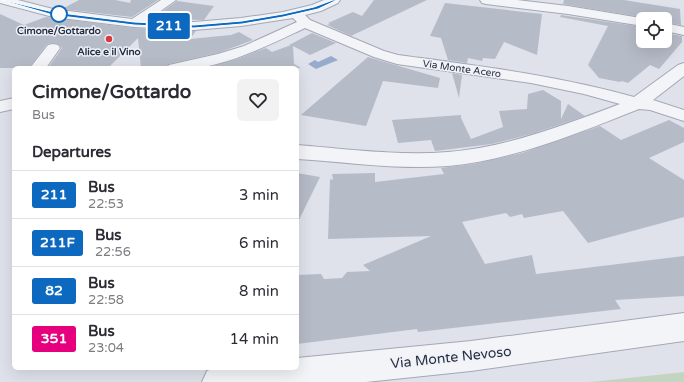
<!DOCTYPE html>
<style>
:root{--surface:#fff;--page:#f2f2f3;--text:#2b2b33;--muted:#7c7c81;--line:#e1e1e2}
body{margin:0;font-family:"Varela Round",sans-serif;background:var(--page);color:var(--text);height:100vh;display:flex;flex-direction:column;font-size:15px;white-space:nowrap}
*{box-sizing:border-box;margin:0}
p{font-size:13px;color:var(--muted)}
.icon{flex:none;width:22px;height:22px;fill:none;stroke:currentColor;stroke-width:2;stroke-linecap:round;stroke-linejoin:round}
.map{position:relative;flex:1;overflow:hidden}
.drawer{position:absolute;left:12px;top:66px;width:287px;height:304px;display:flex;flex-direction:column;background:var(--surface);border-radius:6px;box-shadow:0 4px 16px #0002}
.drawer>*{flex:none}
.badge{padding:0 8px;border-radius:3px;font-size:14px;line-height:26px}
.tools{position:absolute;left:636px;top:12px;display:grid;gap:8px}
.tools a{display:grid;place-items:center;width:36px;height:36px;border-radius:6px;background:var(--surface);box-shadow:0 4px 16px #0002;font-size:20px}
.map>.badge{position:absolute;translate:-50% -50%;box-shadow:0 0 0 2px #fff}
h2{padding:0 20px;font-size:15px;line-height:36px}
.round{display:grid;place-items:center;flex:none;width:42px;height:42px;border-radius:6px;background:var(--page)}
.headline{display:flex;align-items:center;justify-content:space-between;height:68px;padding:0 20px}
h1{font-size:19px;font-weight:700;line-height:30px}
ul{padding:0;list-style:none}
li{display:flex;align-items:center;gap:12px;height:48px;padding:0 20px;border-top:1px solid var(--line)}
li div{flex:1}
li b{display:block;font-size:15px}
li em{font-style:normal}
li .badge{min-width:44px;font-weight:700;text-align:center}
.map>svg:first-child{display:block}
.green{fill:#c3d5c0}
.water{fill:#97accd}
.building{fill:#b6bbc8}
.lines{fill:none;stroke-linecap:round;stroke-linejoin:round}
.street-casing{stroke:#a4a8b5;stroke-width:2}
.street{fill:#f3f4f8;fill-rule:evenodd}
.line{fill:#0c69bf;stroke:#fff}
.stop-dot{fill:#fff;stroke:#0c69bf;stroke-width:2}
.poi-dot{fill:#db3940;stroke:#eff2f7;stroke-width:1.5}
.labels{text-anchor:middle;stroke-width:3;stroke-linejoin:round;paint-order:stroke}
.far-stop-label{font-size:10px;font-weight:bold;fill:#272e43;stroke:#eff2f7}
.far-poi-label{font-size:10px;font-weight:bold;fill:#272e43;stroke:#eff2f7}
.far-street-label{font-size:10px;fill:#272e43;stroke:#eff2f7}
.near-street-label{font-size:14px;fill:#272e43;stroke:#eff2f7}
</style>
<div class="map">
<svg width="684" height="382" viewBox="0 0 684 382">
<rect width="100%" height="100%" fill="#dfe2ea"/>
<polygon class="green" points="684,372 684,382 588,382 601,381"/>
<polygon class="water" points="331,56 338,60 316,69 308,64 315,60 318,62"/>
<g class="building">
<polygon points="79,0 115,0 130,3 131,0 158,0 132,17 62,9"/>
<polygon points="374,0 427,0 351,36 327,25 330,24 328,23 353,12 362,16"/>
<polygon points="564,0 624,0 680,9 681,25 665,22 665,19 648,19 647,18 563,4"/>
<polygon points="177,1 214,6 204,20 152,19"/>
<polygon points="445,3 542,14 537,55 504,42 495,59 483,58 482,61 468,58 467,63 448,60 441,38 430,36"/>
<polygon points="0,14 24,25 46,17 134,28 196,31 190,39 231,35 239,32 253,40 218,53 169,64 166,68 141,68 138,38 108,68 48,68 62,48 58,44 53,43 47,44 29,68 0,68"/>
<polygon points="561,15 643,27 643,41 665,41 665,33 682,36 682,42 659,69 650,65 628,83 622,81 620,82 599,78 588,65 608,26 560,17"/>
<polygon points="312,33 336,43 310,55 293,46 294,64 301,68 206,68 240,58 266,48 272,52 291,45 289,45"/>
<polygon points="368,57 440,78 438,88 383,81 366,126 301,115"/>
<polygon points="452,73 462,75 459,98"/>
<polygon points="543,90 561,101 561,119 568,104 585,116 535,133 492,144 435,151 431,140 398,143 392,120 461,115 461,118 471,139 503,127 499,111 527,109 528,94"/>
<polygon points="669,120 684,128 684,142 649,158 684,180 684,217 588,243 563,211 524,218 522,214 510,217 506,213 462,222 485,264 532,255 536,274 684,256 684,296 615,300 621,309 418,332 417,329 297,344 297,275 321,274 324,279 342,278 347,272 370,271 363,265 431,236 328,239 330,179 333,180 332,174 375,173 375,182 444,174 441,168 473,164 522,153 600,126 621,140"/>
<polygon points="297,173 320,177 297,224"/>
</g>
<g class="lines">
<g class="street-casing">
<g id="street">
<path d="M0 0H18L53 9 132 19 161 0H176L148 20 194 22 241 18 283 12 312 5 324 0H340L338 3 321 11 305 15 310 20 384 51 398 55C479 66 555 75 634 97L678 65 684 63V76L653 100 684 110V121L650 110 639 109C578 133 514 160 448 166 398 170 347 162 297 159V145C347 149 398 156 448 152 508 147 564 125 620 104L584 94 531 83 397 64 374 57 305 28C271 44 236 62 198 68 188 69 177 68 167 68L169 65 218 54 244 46 297 22 293 18 241 26 194 30 134 27 53 17 0 3Z"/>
<polygon points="480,0 517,0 568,6 647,19 643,19 643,26 568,14 486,4 482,3"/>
<polygon points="665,23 684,27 684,35 665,31"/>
<polygon points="53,44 58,45 60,48 46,68 30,68 48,45"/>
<polygon points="14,98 14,109 0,112 0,101"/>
<polygon points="684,313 684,341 471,371 366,382 202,382 207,371 214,368 297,368 297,358 471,341"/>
</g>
</g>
<use href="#street" class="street"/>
</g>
<polygon class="line" points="1,0 3,0 53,12 134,22 194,25 242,21 283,14 314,7 333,0 337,0 318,9 283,17 242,24 194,28 134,25 53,15"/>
<circle class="stop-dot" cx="59" cy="14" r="8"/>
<circle class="poi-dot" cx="109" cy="39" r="4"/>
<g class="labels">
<g class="far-stop-label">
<text x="59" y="34">Cimone/Gottardo</text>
</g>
<g class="far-poi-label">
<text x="109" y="55">Alice e il Vino</text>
</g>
<g class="far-street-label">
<text transform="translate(462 68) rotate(8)" y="4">Via Monte Acero</text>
</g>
<g class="near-street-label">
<text transform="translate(451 357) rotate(-6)" y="5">Via Monte Nevoso</text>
</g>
</g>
</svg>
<div class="tools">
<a><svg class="icon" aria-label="locate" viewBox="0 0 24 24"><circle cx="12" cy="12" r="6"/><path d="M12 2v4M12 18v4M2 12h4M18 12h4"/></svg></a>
</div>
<b class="badge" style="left:169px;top:26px;background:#0c69bf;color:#fff">211</b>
<section class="drawer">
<div class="headline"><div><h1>Cimone/Gottardo</h1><p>Bus</p></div><a class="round"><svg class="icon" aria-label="heart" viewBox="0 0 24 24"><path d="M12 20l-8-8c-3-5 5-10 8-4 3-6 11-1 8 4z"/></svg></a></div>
<h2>Departures</h2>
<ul>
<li><span class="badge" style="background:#0c69bf;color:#fff">211</span><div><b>Bus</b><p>22:53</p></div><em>3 min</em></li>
<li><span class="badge" style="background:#0c69bf;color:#fff">211F</span><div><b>Bus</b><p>22:56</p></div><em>6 min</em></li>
<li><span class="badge" style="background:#0c69bf;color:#fff">82</span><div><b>Bus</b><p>22:58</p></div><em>8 min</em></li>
<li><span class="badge" style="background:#e6007e;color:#fff">351</span><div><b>Bus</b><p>23:04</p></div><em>14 min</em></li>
</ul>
</section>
</div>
